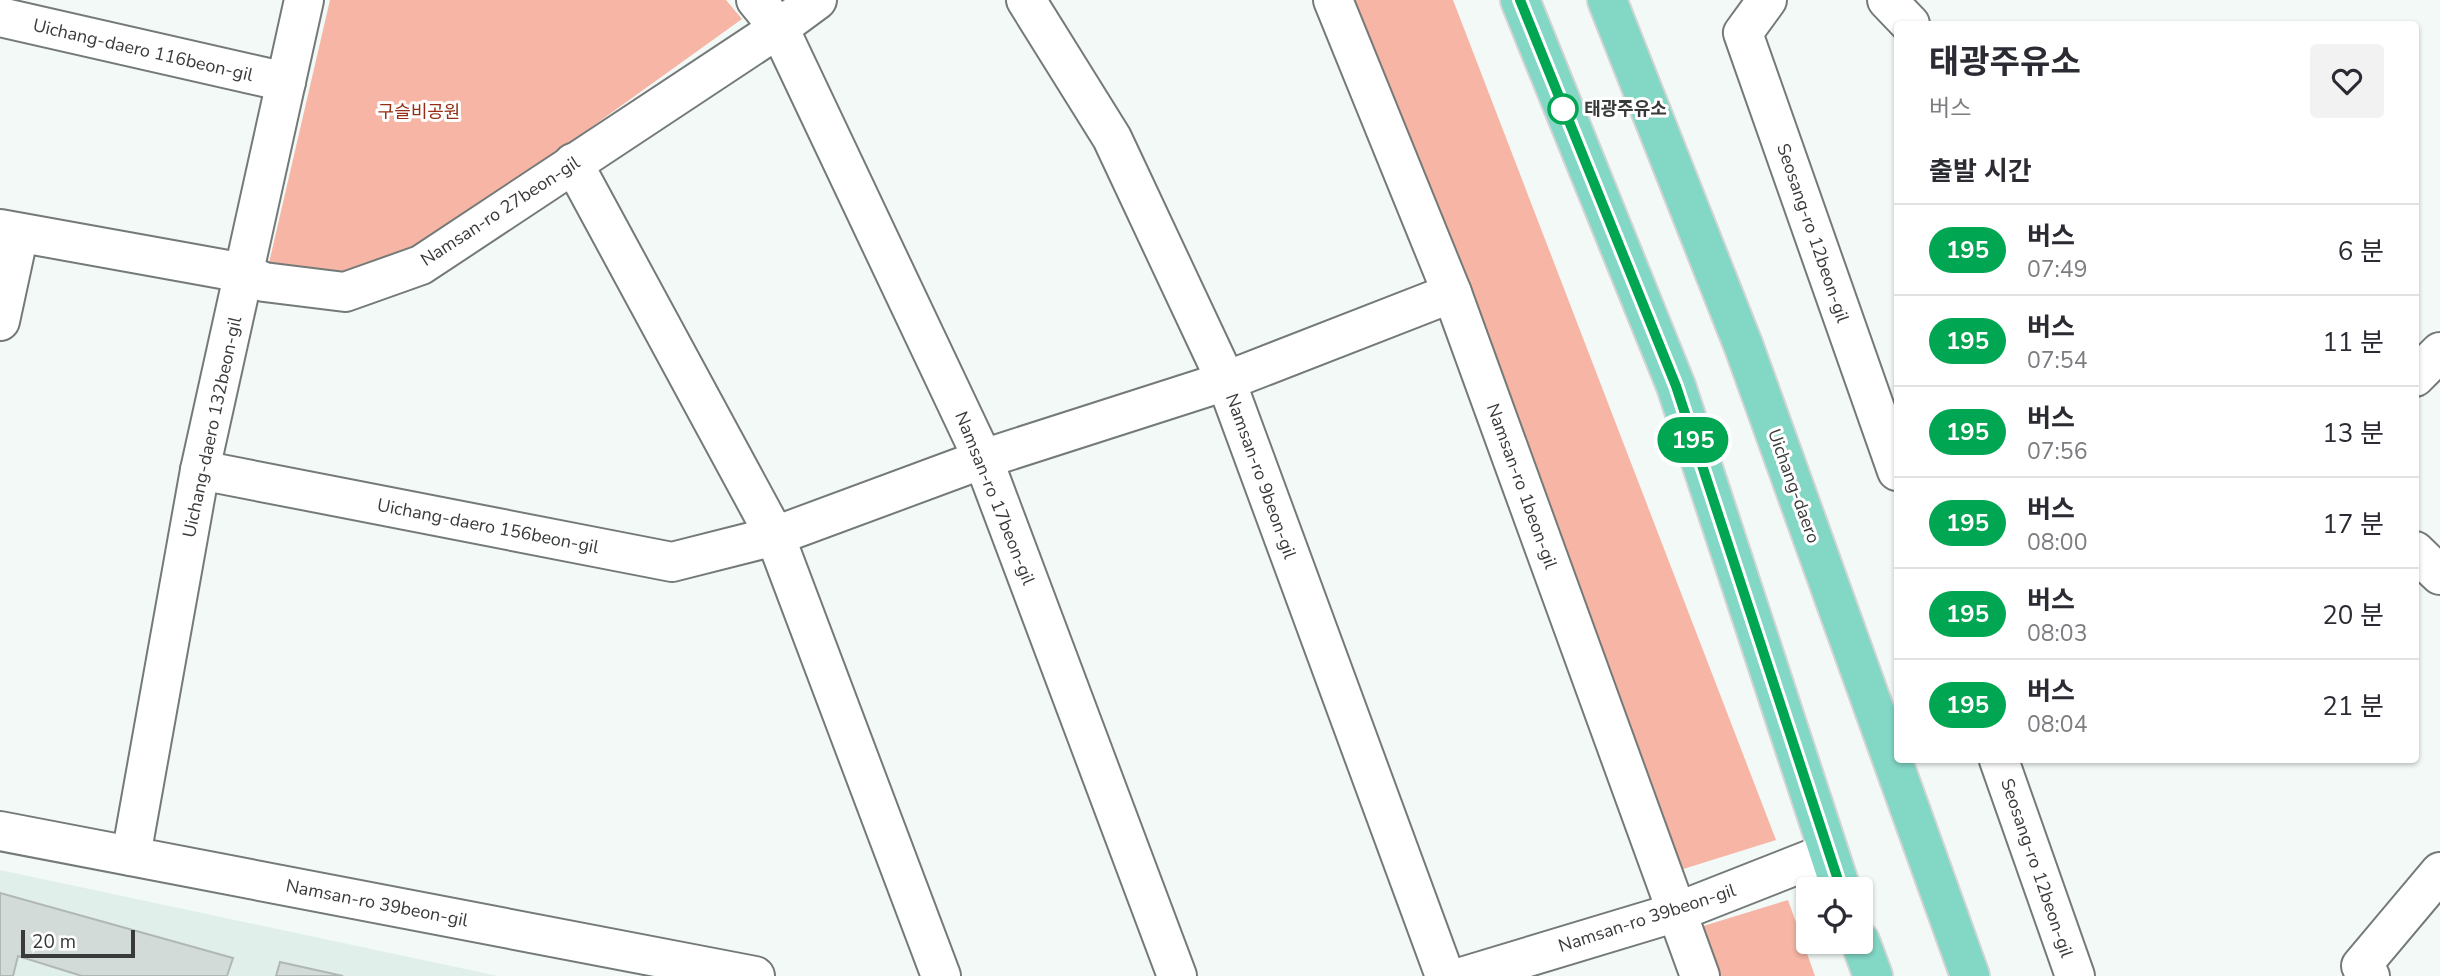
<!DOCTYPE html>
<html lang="ko">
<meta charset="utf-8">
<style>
:root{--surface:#fff;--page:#f2f2f3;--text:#2b2b33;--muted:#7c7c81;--line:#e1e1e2}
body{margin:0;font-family:"Nunito Sans","Noto Sans KR",sans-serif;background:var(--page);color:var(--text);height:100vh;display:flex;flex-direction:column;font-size:26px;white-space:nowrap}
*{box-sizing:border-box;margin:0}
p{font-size:23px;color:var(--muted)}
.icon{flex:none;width:38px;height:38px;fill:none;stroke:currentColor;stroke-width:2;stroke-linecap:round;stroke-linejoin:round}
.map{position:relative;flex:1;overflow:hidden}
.sheet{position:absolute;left:1894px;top:21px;width:525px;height:742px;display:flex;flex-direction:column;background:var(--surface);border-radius:7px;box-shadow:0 2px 5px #0004}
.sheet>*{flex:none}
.badge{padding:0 14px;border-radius:23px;font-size:24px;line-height:46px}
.tools{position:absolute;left:1796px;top:877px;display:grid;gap:14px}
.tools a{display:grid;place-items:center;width:77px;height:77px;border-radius:7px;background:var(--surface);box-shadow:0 2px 5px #0004;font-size:35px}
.scale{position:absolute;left:21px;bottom:18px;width:114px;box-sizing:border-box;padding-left:7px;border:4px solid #383b3a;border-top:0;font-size:19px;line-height:24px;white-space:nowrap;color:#383b3a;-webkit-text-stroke:5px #fff;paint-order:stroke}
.map>.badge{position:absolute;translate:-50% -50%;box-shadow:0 0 0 4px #fff}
h2{padding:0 35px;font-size:26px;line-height:63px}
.round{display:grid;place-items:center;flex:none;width:74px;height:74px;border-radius:7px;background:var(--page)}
.headline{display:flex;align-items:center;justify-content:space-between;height:119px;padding:0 35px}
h1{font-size:33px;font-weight:700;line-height:52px}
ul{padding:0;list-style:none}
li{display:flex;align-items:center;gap:21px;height:91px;padding:0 35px;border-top:2px solid var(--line)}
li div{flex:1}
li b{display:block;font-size:26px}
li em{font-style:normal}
li .badge{min-width:77px;font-weight:700;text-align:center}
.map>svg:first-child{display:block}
.built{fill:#e0efea}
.green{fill:#f6b5a5}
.building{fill:#d3dbd8;stroke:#b0b7b5;stroke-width:2}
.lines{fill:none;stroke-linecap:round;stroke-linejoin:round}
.minor-casing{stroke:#737a78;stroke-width:42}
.major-casing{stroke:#d3d4d4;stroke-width:42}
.minor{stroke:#fff;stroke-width:38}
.major{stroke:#82d7c5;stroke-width:38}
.line-casing{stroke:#fff;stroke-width:16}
.line{stroke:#00a651;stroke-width:10}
.stop-dot{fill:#fff;stroke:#00a651;stroke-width:3.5}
.labels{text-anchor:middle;stroke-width:6;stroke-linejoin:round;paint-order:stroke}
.street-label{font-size:18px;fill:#383b3a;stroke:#fff}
.stop-label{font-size:18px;font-weight:bold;fill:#383b3a;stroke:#fff;text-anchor:start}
.park-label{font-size:18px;fill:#952e14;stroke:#fff}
</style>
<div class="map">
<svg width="2440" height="976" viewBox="0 0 2440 976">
<rect width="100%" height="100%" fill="#f2f9f7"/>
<polygon class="built" points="0,870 498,976 0,976"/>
<g class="green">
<polygon points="330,0 726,0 742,19 426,246 350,273 269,263"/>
<polygon points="1351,0 1453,0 1776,840 1677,871"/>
<polygon points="1788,900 1815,976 1718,976 1700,927"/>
</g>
<g class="building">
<polygon points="0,893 233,958 227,976 82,976 18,956 13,976 0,976"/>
<polygon points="280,962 343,976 276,976"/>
</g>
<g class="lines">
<g class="minor-casing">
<g id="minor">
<polyline points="756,0 779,28 983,459 1177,976"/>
<polyline points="1026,0 1112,138 1226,381 1445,976"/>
<polyline points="1333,0 1452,293 1700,976"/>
<polyline points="1767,0 1743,33 1897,471"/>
<polyline points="1887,0 1910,24"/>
<polyline points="0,17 286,82"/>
<polyline points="573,163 775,536 941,976"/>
<polyline points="0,229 244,273 264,282 345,292 421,265 779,28 817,0"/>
<polyline points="0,321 19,233"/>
<polyline points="2415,377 2440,352"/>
<polyline points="200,470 672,562 775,536 983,459 1226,381 1452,293"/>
<polyline points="2415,551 2440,575"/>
<polyline points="1999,760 2075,976"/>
<polyline points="0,831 755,976"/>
<polyline points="131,856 200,470 304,0"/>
<polyline points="1465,976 1677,912 1827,853"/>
<polyline points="2370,976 2361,966 2440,872"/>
</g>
</g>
<g class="major-casing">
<g id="major">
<polyline points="1520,0 1676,386 1841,889"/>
<polyline points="1607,0 1744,347 1970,976"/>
<polyline points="1860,941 1873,976"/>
</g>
</g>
<use href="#minor" class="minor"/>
<use href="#major" class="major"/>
</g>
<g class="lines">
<g class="line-casing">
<polyline id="line" points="1520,0 1676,386 1841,889"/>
</g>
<use href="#line" class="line"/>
</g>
<circle class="stop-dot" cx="1563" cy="109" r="14"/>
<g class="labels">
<g class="street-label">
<text transform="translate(143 50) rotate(13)" y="6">Uichang-daero 116beon-gil</text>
<text transform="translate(500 211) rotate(-33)" y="6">Namsan-ro 27beon-gil</text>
<text transform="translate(1813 233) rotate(71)" y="6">Seosang-ro 12beon-gil</text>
<text transform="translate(212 427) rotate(-78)" y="6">Uichang-daero 132beon-gil</text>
<text transform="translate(1261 476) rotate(70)" y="6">Namsan-ro 9beon-gil</text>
<text transform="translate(1522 486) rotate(70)" y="6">Namsan-ro 1beon-gil</text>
<text transform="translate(1794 486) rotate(70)" y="6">Uichang-daero</text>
<text transform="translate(995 498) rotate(68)" y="6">Namsan-ro 17beon-gil</text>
<text transform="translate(488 526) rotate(11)" y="6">Uichang-daero 156beon-gil</text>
<text transform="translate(2037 868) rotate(71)" y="6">Seosang-ro 12beon-gil</text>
<text transform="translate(377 903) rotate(11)" y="6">Namsan-ro 39beon-gil</text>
<text transform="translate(1647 918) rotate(-18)" y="6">Namsan-ro 39beon-gil</text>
</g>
<g class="stop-label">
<text x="1584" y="115">태광주유소</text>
</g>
<g class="park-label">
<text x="419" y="118">구슬비공원</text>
</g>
</g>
</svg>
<div class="tools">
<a><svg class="icon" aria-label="locate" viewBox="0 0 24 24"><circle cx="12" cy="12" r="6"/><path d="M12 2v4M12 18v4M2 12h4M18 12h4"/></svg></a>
</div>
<div class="scale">20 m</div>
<b class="badge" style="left:1693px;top:440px;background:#00a651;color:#fff">195</b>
<section class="sheet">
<div class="headline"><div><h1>태광주유소</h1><p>버스</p></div><a class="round"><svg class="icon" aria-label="heart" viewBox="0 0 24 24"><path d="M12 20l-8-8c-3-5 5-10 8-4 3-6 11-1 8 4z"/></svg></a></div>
<h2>출발 시간</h2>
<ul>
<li><span class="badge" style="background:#00a651;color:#fff">195</span><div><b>버스</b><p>07:49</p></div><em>6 분</em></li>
<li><span class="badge" style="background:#00a651;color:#fff">195</span><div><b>버스</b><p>07:54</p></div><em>11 분</em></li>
<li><span class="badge" style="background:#00a651;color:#fff">195</span><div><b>버스</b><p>07:56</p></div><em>13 분</em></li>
<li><span class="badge" style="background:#00a651;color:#fff">195</span><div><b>버스</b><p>08:00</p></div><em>17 분</em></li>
<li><span class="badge" style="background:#00a651;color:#fff">195</span><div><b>버스</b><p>08:03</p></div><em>20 분</em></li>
<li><span class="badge" style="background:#00a651;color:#fff">195</span><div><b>버스</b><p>08:04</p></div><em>21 분</em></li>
</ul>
</section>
</div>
